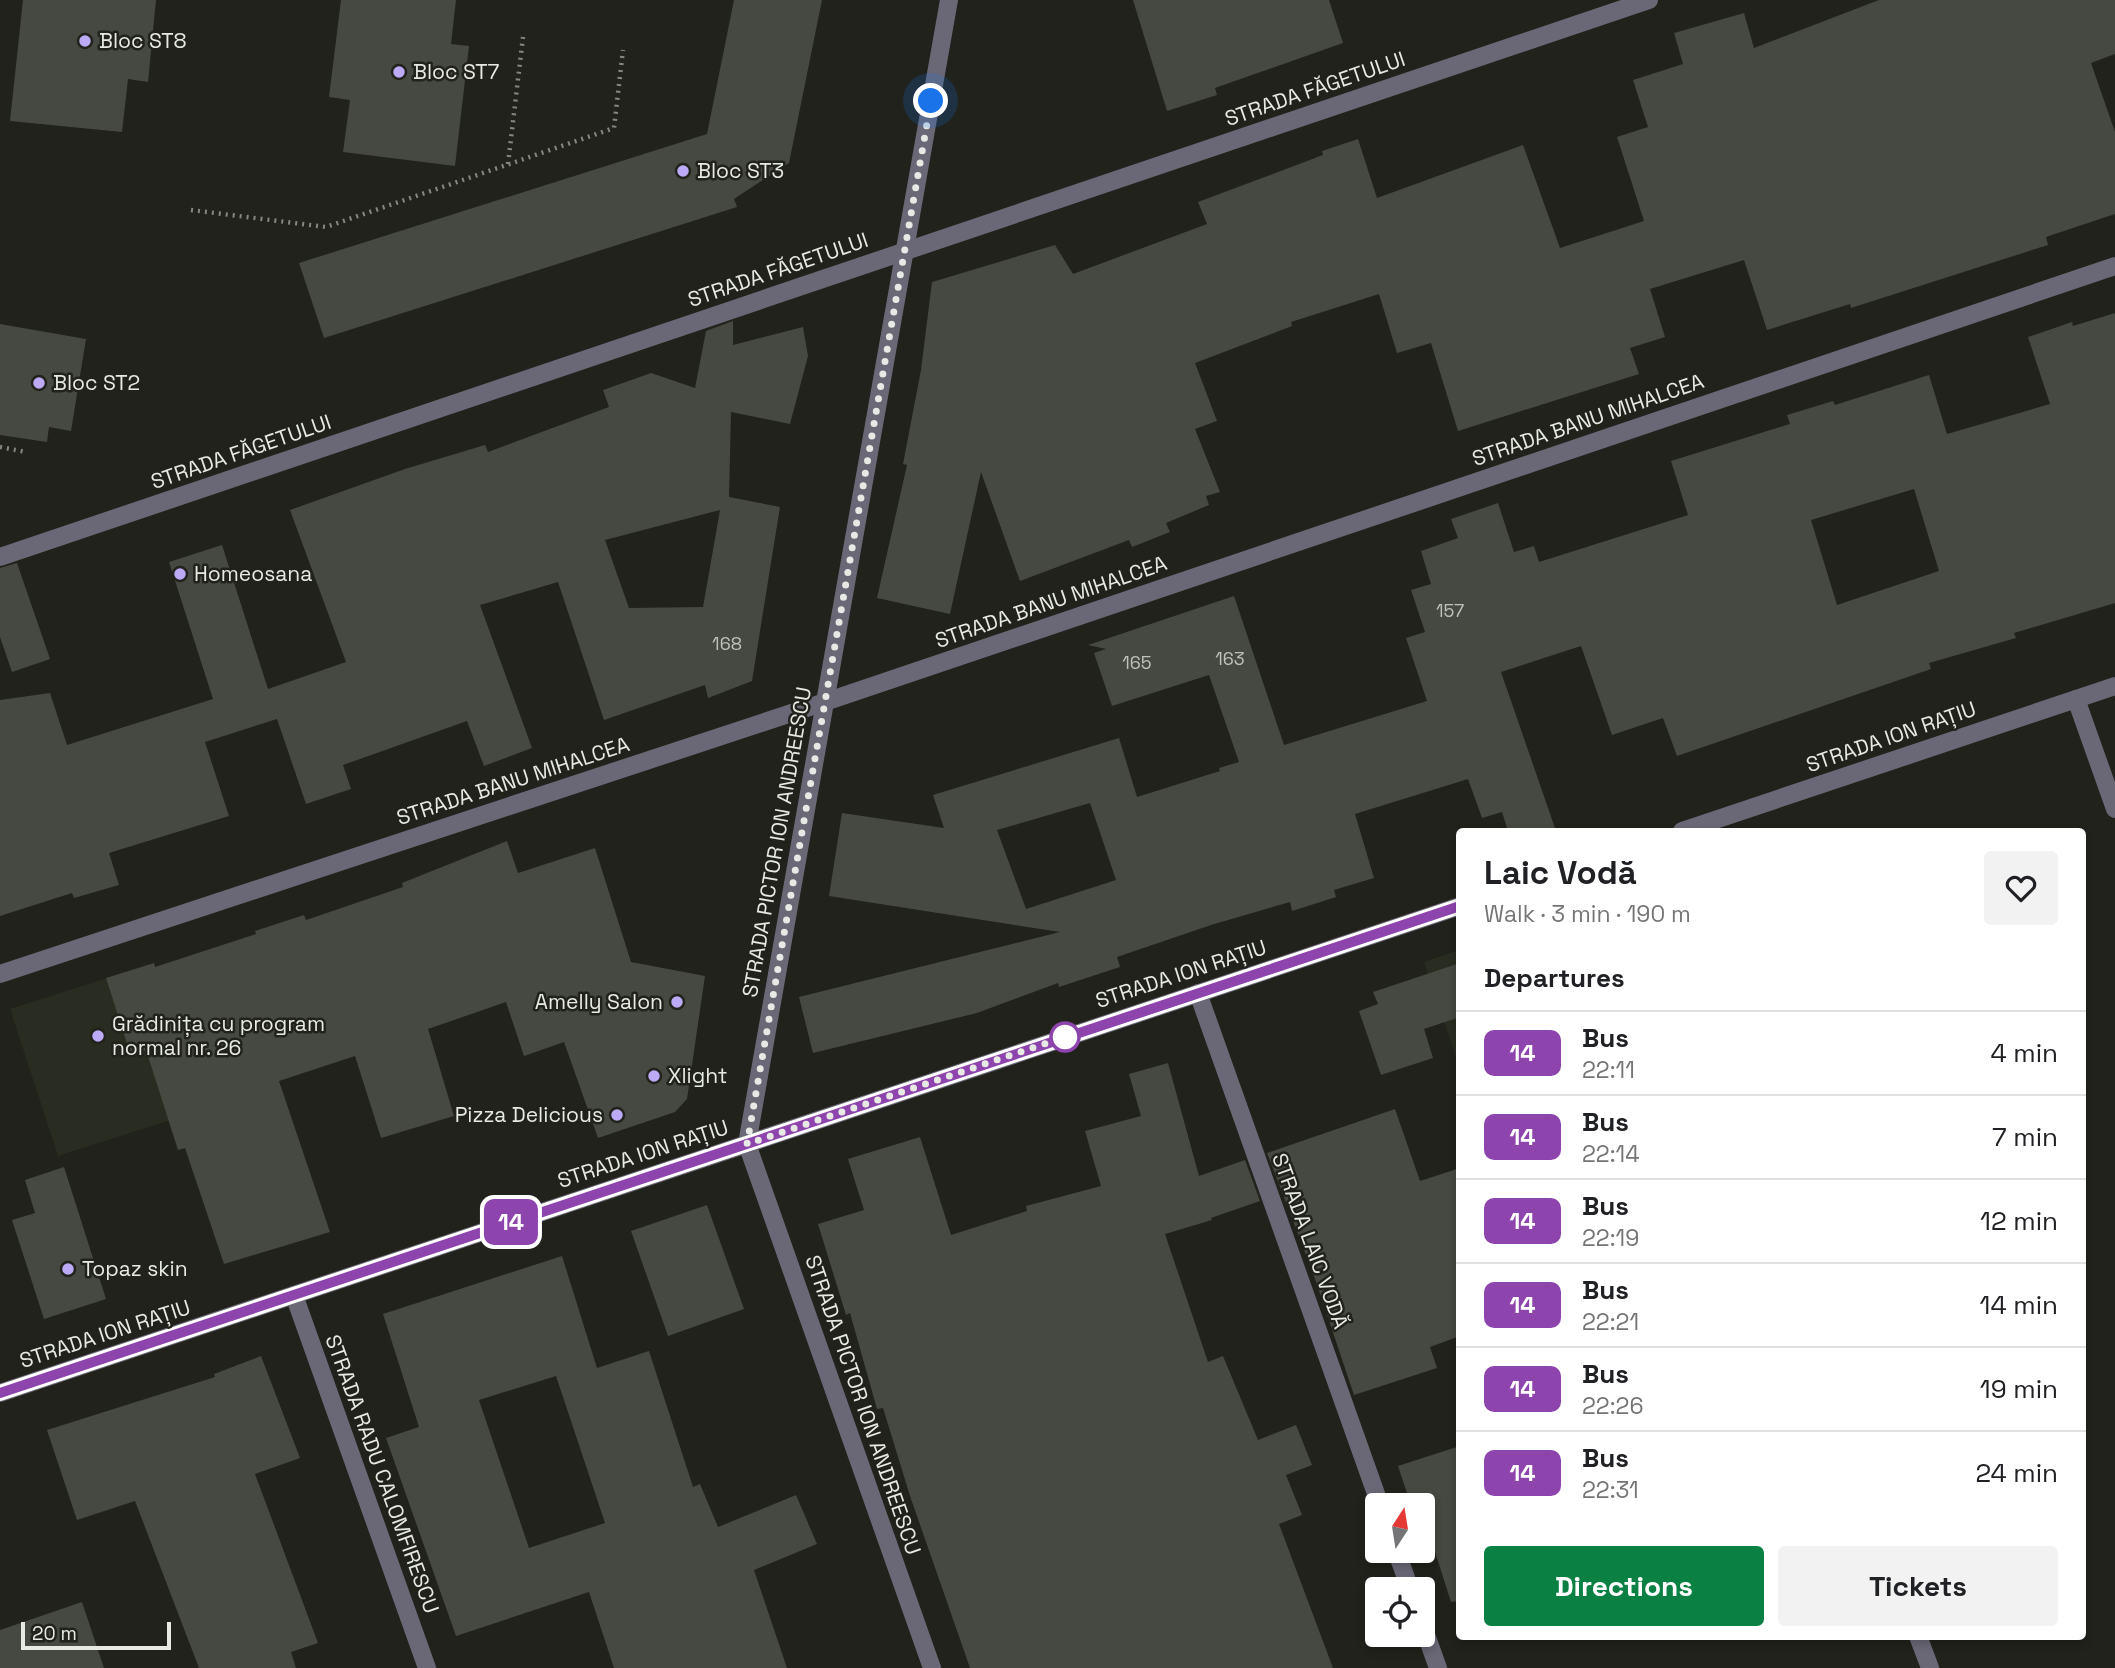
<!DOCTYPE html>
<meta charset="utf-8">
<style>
:root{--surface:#fff;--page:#f2f2f2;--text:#202124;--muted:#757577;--line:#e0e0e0;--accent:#0b8043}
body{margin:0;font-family:"Space Grotesk",sans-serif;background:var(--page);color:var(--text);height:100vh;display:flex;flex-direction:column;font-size:26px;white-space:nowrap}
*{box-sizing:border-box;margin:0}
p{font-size:23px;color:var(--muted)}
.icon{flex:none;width:38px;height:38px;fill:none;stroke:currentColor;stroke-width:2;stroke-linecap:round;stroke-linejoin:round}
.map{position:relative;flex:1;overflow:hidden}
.details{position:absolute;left:1456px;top:828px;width:630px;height:812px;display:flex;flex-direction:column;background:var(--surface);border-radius:7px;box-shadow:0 4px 10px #0003}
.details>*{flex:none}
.badge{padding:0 14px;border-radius:10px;font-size:24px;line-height:46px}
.needle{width:46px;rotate:12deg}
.controls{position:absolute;left:1365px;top:1493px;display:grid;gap:14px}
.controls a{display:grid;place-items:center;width:70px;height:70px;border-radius:7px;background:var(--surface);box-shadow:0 4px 10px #0003;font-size:35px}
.scale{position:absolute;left:21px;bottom:18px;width:150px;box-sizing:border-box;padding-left:7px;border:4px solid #e7e9e4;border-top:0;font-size:19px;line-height:24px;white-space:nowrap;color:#e7e9e4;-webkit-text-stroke:5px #20221b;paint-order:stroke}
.you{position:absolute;width:35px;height:35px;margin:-18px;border:5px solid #fff;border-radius:50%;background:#1a73e8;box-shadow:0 0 0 10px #1a73e833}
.map>.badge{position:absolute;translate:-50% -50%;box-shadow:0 0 0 4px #fff}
h2{padding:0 28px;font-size:26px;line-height:63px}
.round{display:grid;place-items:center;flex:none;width:74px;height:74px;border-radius:7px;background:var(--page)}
.summary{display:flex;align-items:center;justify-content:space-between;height:119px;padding:0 28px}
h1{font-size:33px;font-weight:600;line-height:52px}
.primary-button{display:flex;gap:14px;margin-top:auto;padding:14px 28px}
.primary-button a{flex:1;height:80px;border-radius:7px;background:var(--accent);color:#fff;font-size:28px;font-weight:600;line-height:80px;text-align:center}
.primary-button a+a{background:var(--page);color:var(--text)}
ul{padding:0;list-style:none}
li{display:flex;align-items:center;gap:21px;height:84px;padding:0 28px;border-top:2px solid var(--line)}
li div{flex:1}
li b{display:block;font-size:26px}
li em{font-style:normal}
li .badge{min-width:77px;font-weight:700;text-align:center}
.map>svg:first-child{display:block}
.built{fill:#292c20}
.building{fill:#464941;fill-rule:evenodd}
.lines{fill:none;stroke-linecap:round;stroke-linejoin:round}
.path{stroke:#858781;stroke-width:4.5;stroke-dasharray:2 5;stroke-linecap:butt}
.minor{stroke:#6a6876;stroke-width:18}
.tertiary{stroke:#6a6876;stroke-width:18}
.line-casing{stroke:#fff;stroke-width:16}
.line{stroke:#8e44ad;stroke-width:10}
.walk{stroke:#e7e9e4;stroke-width:7;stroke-dasharray:0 12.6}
.poi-dot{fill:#bcaaf6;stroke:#20221b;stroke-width:2.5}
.stop-dot{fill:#fff;stroke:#8e44ad;stroke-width:3.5}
.labels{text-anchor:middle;stroke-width:5;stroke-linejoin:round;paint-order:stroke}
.number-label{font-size:18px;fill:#bfc1bb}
.poi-label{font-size:21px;fill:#e7e9e4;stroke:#20221b;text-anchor:start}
.street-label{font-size:21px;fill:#e7e9e4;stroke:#20221b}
</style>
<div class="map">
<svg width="2115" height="1668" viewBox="0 0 2115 1668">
<rect width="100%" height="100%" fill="#20221b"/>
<g class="built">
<polygon points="1459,950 1459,1066 1424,962"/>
<polygon points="154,963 202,1110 58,1156 10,1009"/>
</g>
<g class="building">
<polygon points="23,0 156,0 148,82 128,79 122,132 10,121"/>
<polygon points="341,0 456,0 451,44 469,46 455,166 343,152 350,100 329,97"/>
<polygon points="734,0 822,0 789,163 734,199 737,207 324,338 299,263 707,134"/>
<polygon points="1133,0 1329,0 1343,43 1215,88 1217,95 1167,111"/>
<polygon points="1879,0 2115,0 2115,54 2091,63 2115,132 2115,214 2046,237 2048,245 1851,308 1850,304 1767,330 1744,260 1650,289 1665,337 1630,348 1639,374 1458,431 1431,343 1397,353 1379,294 1291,322 1292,326 1195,363 1217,421 1195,429 1220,492 1206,496 1209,505 1166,523 1170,532 1132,547 1129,540 1020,581 981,472 950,614 877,598 907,465 903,464 921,370 932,282 1055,245 1073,274 1207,224 1198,202 1323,155 1322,151 1358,139 1377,198 1523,145 1560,248 1644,221 1617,137 1648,127 1633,80 1683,64 1674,33 1744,13 1754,48"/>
<path d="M2115 313V603L2014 633 2016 638 1929 663 1931 669 1677 756 1663 718 1612 735 1581 646 1501 672 1556 831H1508L1502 812 1482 818 1468 779 1355 814 1374 878 1334 890 1336 897 1292 911 1290 902 1211 925 1117 957 1120 967 1059 987 1058 983 977 1013 813 1053 799 997 1060 932 829 896 842 813 944 828 933 795 1119 738 1137 797 1220 771 1219 768 1239 762 1209 675 1112 706 1094 653 1106 649 1088 645 1234 596 1284 745 1427 701 1406 638 1425 632 1411 590 1431 584 1421 551 1458 538 1451 519 1498 503 1514 552 1534 546 1539 562 1688 515 1671 461 1790 424 1787 415 1833 401 1835 405 1929 375 1947 434 2050 404 2028 337 2072 322 2073 326ZM1914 489 1939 571 1837 605 1811 520ZM1090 803 1116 880 1026 909 997 830Z"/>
<path d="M733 321V345L803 327 808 356 790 424 731 412 729 497 780 507 752 681 708 698 705 685 604 720 558 582 480 605 532 748 484 766 467 721 343 765 351 789 306 804 277 719 205 742 229 816 109 853 119 885 74 898 72 893 0 916V700L50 693 67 745 213 699 169 562 222 545 268 689 346 662 290 510 405 469 485 445 488 452 609 407 603 390 651 373 695 388 706 331ZM720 510 703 607 629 608 605 540Z"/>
<polygon points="0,324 86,339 71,431 49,427 47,442 0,435"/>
<polygon points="17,563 50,659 12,672 0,637 0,568"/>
<polygon points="507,841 518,873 595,848 631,962 705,976 687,1099 675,1112 598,1138 564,1042 524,1056 506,1002 428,1029 454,1116 381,1138 355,1056 279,1081 330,1232 224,1264 185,1148 178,1150 146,1050 131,1056 106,978 154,963 155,967 256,934 255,931 304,915 306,920 403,887 402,883"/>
<polygon points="1460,963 1460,1017 1424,1029 1433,1058 1381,1075 1359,1011 1378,1004 1373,992"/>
<polygon points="1168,1063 1199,1176 1245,1160 1260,1201 1211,1218 1212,1220 1165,1234 1208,1362 1223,1356 1258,1440 1296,1425 1312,1465 1286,1475 1302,1515 1279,1524 1333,1668 970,1668 910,1496 883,1408 877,1409 850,1313 846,1315 818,1224 864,1210 848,1159 920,1137 951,1235 1027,1211 1026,1206 1101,1186 1085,1131 1141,1116 1129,1074"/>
<polygon points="1395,1109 1420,1181 1460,1168 1460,1336 1430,1347 1437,1368 1354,1395 1313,1273 1267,1153"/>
<polygon points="64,1167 106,1299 44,1319 12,1220 35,1213 25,1180"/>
<polygon points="707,1205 744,1309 668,1336 631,1231"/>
<path d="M562 1256 597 1368 649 1351 693 1487 700 1484 718 1527 796 1495 817 1544 754 1570 787 1668H614L589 1592 456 1636 386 1438 419 1427 383 1314ZM556 1376 605 1523 529 1548 479 1400Z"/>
<polygon points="261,1356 300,1458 255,1474 318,1643 291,1652 296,1668 199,1668 135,1501 77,1520 47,1430 215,1377 214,1374"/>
<polygon points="1460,1446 1460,1601 1451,1602 1423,1514 1423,1505 1411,1505 1398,1466"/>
<polygon points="82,1602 104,1668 0,1668 0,1630"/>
</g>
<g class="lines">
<g class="path">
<polyline points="508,164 523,37"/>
<polyline points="191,210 326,227 614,128 623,50"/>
<polyline points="0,447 26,452"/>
</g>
<g class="minor">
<polyline points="0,557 1649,0"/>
<polyline points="2076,699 2115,809"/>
<polyline points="0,974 825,702 2115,266"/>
<polyline points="1198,993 1380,1505"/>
<polyline points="747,1144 932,1668"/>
<polyline points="294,1295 427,1668"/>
<polyline points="1396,1550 1410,1589"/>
<polyline points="1423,1626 1438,1668"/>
<polyline points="1918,1636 1930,1668"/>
</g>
<g class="tertiary">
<polyline points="1682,831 2115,686"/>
<polyline points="747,1144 949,0"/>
<polyline points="0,1393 1460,906"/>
</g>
</g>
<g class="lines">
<g class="line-casing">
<polyline id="line" points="0,1393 1460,906"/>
</g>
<use href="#line" class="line"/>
<polyline class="walk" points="931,101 747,1144 1068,1036 1065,1037"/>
</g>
<g class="poi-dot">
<circle cx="85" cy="41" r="7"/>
<circle cx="399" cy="72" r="7"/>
<circle cx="683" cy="171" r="7"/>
<circle cx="39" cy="383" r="7"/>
<circle cx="180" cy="574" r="7"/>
<circle cx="677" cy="1002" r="7"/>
<circle cx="98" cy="1036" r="7"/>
<circle cx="654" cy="1076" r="7"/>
<circle cx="617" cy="1115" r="7"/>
<circle cx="68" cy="1269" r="7"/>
</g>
<circle class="stop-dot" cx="1065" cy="1037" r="14"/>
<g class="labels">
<g class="number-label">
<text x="1450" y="617">157</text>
<text x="727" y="650">168</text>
<text x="1230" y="665">163</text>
<text x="1137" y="669">165</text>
</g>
<g class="poi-label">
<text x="99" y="48">Bloc ST8</text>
<text x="413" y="79">Bloc ST7</text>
<text x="697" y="178">Bloc ST3</text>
<text x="53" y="390">Bloc ST2</text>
<text x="194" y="581">Homeosana</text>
<text x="663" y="1009" text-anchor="end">Amelly Salon</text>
<text x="112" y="1031">Grădinița cu program<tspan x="112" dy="24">normal nr. 26</tspan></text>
<text x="668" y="1083">Xlight</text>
<text x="603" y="1122" text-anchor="end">Pizza Delicious</text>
<text x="82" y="1276">Topaz skin</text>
</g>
<g class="street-label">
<text transform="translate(1315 89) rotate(-19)" y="7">STRADA FĂGETULUI</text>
<text transform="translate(778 270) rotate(-19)" y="7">STRADA FĂGETULUI</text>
<text transform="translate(1588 420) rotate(-19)" y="7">STRADA BANU MIHALCEA</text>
<text transform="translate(241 452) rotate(-19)" y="7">STRADA FĂGETULUI</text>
<text transform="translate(1051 602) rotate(-19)" y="7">STRADA BANU MIHALCEA</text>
<text transform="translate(1891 737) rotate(-19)" y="7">STRADA ION RAȚIU</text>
<text transform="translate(513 781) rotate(-18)" y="7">STRADA BANU MIHALCEA</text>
<text transform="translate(777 842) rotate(-80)" y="7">STRADA PICTOR ION ANDREESCU</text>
<text transform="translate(1181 974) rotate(-18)" y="7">STRADA ION RAȚIU</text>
<text transform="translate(643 1154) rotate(-18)" y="7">STRADA ION RAȚIU</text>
<text transform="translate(1310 1241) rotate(70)" y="7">STRADA LAIC VODĂ</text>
<text transform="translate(105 1334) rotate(-18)" y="7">STRADA ION RAȚIU</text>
<text transform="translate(863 1405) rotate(71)" y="7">STRADA PICTOR ION ANDREESCU</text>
<text transform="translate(382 1474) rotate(70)" y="7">STRADA RADU CALOMFIRESCU</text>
</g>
</g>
</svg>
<div class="controls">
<a><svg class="needle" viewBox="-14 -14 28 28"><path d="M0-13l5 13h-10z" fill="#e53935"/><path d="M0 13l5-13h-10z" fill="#757577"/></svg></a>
<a><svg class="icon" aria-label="locate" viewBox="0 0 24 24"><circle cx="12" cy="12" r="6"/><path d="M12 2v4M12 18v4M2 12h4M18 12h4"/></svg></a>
</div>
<div class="scale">20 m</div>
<div class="you" style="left:931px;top:101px"></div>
<b class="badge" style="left:511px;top:1222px;background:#8e44ad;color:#fff">14</b>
<section class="details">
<div class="summary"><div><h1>Laic Vodă</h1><p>Walk · 3 min · 190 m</p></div><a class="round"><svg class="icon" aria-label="heart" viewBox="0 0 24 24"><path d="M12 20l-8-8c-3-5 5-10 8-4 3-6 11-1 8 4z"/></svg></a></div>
<h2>Departures</h2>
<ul>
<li><span class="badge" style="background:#8e44ad;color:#fff">14</span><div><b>Bus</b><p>22:11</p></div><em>4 min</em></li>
<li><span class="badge" style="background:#8e44ad;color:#fff">14</span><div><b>Bus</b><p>22:14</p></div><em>7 min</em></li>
<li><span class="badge" style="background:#8e44ad;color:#fff">14</span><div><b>Bus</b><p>22:19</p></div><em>12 min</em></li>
<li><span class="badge" style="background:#8e44ad;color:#fff">14</span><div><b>Bus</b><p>22:21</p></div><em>14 min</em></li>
<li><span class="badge" style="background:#8e44ad;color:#fff">14</span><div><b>Bus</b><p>22:26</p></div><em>19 min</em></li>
<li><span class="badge" style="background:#8e44ad;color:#fff">14</span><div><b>Bus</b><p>22:31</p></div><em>24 min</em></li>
</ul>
<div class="primary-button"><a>Directions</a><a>Tickets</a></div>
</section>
</div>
